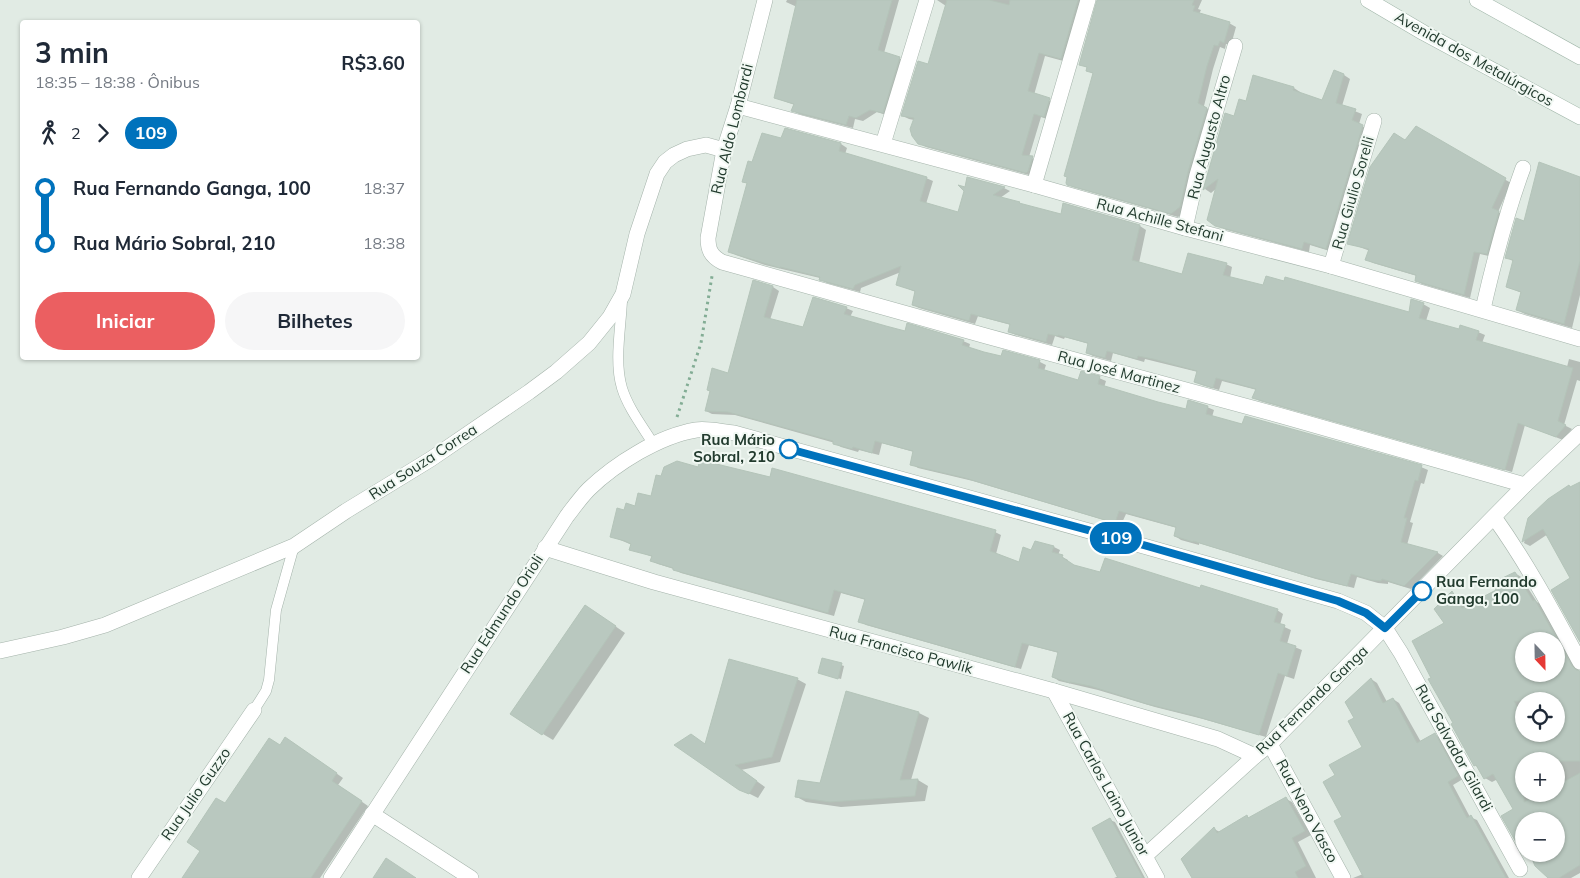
<!DOCTYPE html>
<html lang="pt">
<meta charset="utf-8">
<style>
:root{--surface:#fff;--page:#f6f6f7;--text:#1f2937;--muted:#747a83;--accent:#eb5f61}
body{margin:0;font-family:Mulish,sans-serif;background:var(--page);color:var(--text);height:100vh;display:flex;flex-direction:column;font-size:19px;white-space:nowrap}
*{box-sizing:border-box;margin:0}
p{font-size:16px;color:var(--muted)}
.icon{flex:none;width:28px;height:28px;fill:none;stroke:currentColor;stroke-width:2;stroke-linecap:round;stroke-linejoin:round}
.map{position:relative;flex:1;overflow:hidden}
.details{position:absolute;left:20px;top:20px;width:400px;height:340px;display:flex;flex-direction:column;background:var(--surface);border-radius:5px;box-shadow:0 1px 4px #0004}
.details>*{flex:none}
.badge{padding:0 10px;border-radius:16px;font-size:18px;line-height:32px}
.needle{width:32px;rotate:158deg}
.controls{position:absolute;left:1515px;top:632px;display:grid;gap:10px}
.controls a{display:grid;place-items:center;width:50px;height:50px;border-radius:50%;background:var(--surface);box-shadow:0 1px 4px #0004;font-size:25px}
.map>.badge{position:absolute;translate:-50% -50%;box-shadow:0 0 0 2px #fff}
.legs{display:flex;align-items:center;gap:8px;height:55px;padding:0 15px;font-size:16px}
.legs p{margin-inline-start:auto}
.overview{display:flex;align-items:center;justify-content:space-between;height:85px;padding:0 15px}
h1{font-size:28px;font-weight:700;line-height:38px}
.action{display:flex;gap:10px;margin-top:auto;padding:10px 15px}
.action a{flex:1;height:58px;border-radius:30px;background:var(--accent);color:#fff;font-size:20px;font-weight:700;line-height:58px;text-align:center}
.action a+a{background:var(--page);color:var(--text)}
ul{padding:0 15px;list-style:none}
li{display:flex;align-items:center;gap:18px;height:55px;font-size:19px}
li i{display:grid;place-items:center;width:8px;height:100%;margin:0 6px;background:currentColor}
li i::after{content:'';width:12px;height:12px;margin:-6px;border:4px solid;border-radius:50%;background:var(--surface)}
li p{margin-inline-start:auto}
li:first-child i{background:linear-gradient(#0000 50%,currentColor 0)}
li:last-child i{background:linear-gradient(currentColor 50%,#0000 0)}
.map>svg:first-child{display:block}
.shadow{fill:#0003;fill-rule:evenodd}
.building{fill:#b9c8bf;stroke:#b4c4b9;fill-rule:evenodd}
.lines{fill:none;stroke-linecap:round;stroke-linejoin:round}
.lane-casing{stroke:#a4b3aa;stroke-width:11}
.street-casing{stroke:#a4b3aa;stroke-width:16}
.secondary-casing{stroke:#a0b6a9;stroke-width:16}
.path{stroke:#83ad95;stroke-width:3;stroke-dasharray:2.5 4;stroke-linecap:butt}
.lane{stroke:#fff;stroke-width:10}
.street{stroke:#fff;stroke-width:15}
.secondary{stroke:#fff;stroke-width:15}
.line-1-casing{stroke:#fff;stroke-width:11}
.line-1{stroke:#0072bc;stroke-width:8}
.stop-1-dot{fill:#fff;stroke:#0072bc;stroke-width:2.5}
.labels{text-anchor:middle;stroke-width:4;stroke-linejoin:round;paint-order:stroke}
.street-label{font-size:15px;fill:#223b2e;stroke:#f1f8f3}
.stop-label{font-size:15px;font-weight:bold;fill:#223b2e;stroke:#f1f8f3;text-anchor:end}
</style>
<div class="map">
<svg width="1580" height="878" viewBox="0 0 1580 878">
<rect width="100%" height="100%" fill="#e1ebe4"/>
<g class="shadow">
<polygon points="787,0 899,0 884,53 906,61 889,116 877,112 863,121 855,119 853,128 799,114 793,110 795,105 775,98 797,7 786,2"/>
<polygon points="937,0 1085,0 1067,62 1045,56 1034,95 1055,103 1050,120 1041,117 1029,157 1038,161 1033,176 926,147 919,143 914,120 909,119 903,116 929,65 946,6"/>
<polygon points="1122,0 1202,0 1198,9 1201,10 1199,14 1229,23 1236,27 1231,45 1226,44 1225,49 1220,47 1213,69 1204,106 1213,113 1186,211 1178,217 1073,187 1094,74 1087,70 1088,68 1080,64"/>
<polygon points="1344,75 1350,79 1342,106 1362,114 1359,124 1369,130 1333,252 1310,245 1309,252 1223,229 1216,225 1217,188 1211,193 1205,189 1226,115 1235,118 1247,102 1294,88 1300,92 1300,94 1322,102"/>
<polygon points="1416,128 1511,183 1498,212 1505,215 1493,257 1480,254 1470,298 1422,284 1416,280 1417,276 1373,263 1367,260 1370,251 1349,243 1405,141"/>
<polygon points="785,130 841,144 847,148 845,154 926,178 933,181 926,204 959,213 968,178 1004,188 1010,191 1000,198 1024,206 1062,216 1140,226 1146,230 1139,263 1183,275 1226,264 1232,267 1230,278 1264,287 1409,313 1423,304 1430,308 1426,321 1460,330 1478,332 1485,335 1482,343 1567,367 1569,359 1580,362 1580,381 1577,380 1564,425 1572,429 1563,440 1525,425 1512,472 1260,401 1254,398 1257,390 1222,381 1219,390 1202,385 1195,382 1198,372 1145,359 1144,362 1113,353 1111,361 1093,356 1087,353 1089,344 1065,337 1064,339 1055,336 1052,345 1016,335 1009,332 1011,325 978,316 975,324 919,308 913,305 916,292 898,285 901,272 861,288 860,292 827,283 820,278 765,265 736,255 729,251 748,184 744,181 752,163 782,139"/>
<polygon points="1580,179 1580,295 1572,328 1525,314 1517,310 1522,293 1508,287 1514,262 1507,257 1525,223"/>
<polygon points="754,282 773,287 779,291 770,320 804,328 846,308 853,311 850,317 905,333 963,341 970,344 969,348 1002,358 1004,352 1040,362 1046,365 1044,371 1079,381 1099,378 1106,381 1104,388 1187,411 1207,407 1214,410 1212,417 1421,467 1428,470 1424,484 1421,483 1410,522 1413,523 1407,545 1438,553 1443,556 1411,589 1388,582 1388,584 1378,583 1357,577 1354,588 1316,579 1199,543 1199,545 1181,540 1175,536 1177,528 1126,514 1121,525 973,481 918,468 912,464 914,452 882,443 879,455 859,450 858,452 841,447 835,443 735,415 712,414 706,411 729,374"/>
<polygon points="699,468 995,532 1001,535 996,554 1020,564 1032,552 1054,547 1060,550 1058,555 1068,560 1068,562 1075,566 1101,574 1201,590 1277,610 1283,614 1280,625 1291,630 1287,644 1302,650 1294,679 1285,676 1266,737 1203,719 1155,707 1098,690 1059,681 1053,677 1059,653 1029,645 1021,669 866,625 860,621 866,600 841,593 834,616 681,573 674,569 658,564 652,561 653,557 631,549 632,545 611,536 625,512 651,497 662,477"/>
<polygon points="1580,483 1580,640 1572,579 1548,534 1530,546 1524,543 1530,518 1569,487 1572,488"/>
<path d="M1515 573 1521 577 1537 602 1542 605 1580 672V802L1547 821H1524L1515 810 1498 779 1492 782 1485 778 1479 768 1475 765 1433 678 1452 593 1458 596 1465 608 1497 591ZM1524 641H1556V674H1524ZM1524 701H1556V734H1524ZM1524 761H1556V794H1524Z"/>
<polygon points="595,612 625,633 553,740 543,734"/>
<polygon points="823,659 844,666 841,679 820,673"/>
<polygon points="797,679 806,684 780,762 741,770 765,787 758,798 740,789 705,745"/>
<polygon points="1371,679 1377,683 1387,702 1393,699 1399,703 1421,742 1435,735 1441,738 1463,779 1453,785 1470,817 1477,820 1509,878 1353,878 1363,874 1343,818 1336,776 1364,747 1356,718"/>
<polygon points="847,692 919,713 929,718 911,780 918,780 928,786 925,801 841,807 806,802 797,797 821,785"/>
<polygon points="292,742 343,778 338,785 368,806 320,878 183,878 202,850 225,805 280,746"/>
<polygon points="1286,799 1292,802 1311,835 1298,842 1316,878 1193,878 1214,829 1220,832 1247,817 1250,818"/>
<polygon points="1110,820 1115,822 1145,878 1114,878 1119,876"/>
<polygon points="1580,829 1580,873 1571,878 1550,878 1536,866 1531,854 1556,854"/>
</g>
<g class="building">
<polygon points="797,0 892,0 878,50 900,57 883,113 870,110 856,118 849,116 846,125 791,111 794,104 774,98"/>
<polygon points="947,0 989,0 1009,5 1010,0 1078,0 1061,59 1039,53 1028,91 1050,98 1044,117 1034,114 1022,155 1033,156 1028,171 1026,173 918,144 912,136 910,129 914,118 901,116 918,61 928,64"/>
<polygon points="1097,0 1194,0 1192,5 1195,6 1193,11 1230,22 1224,43 1220,41 1218,46 1214,45 1207,66 1198,103 1207,108 1188,172 1180,207 1171,214 1067,185 1066,183 1067,177 1064,176 1093,73 1086,71 1087,67 1079,65"/>
<polygon points="1334,70 1344,74 1336,103 1356,109 1352,120 1363,125 1326,249 1304,242 1302,249 1215,226 1207,220 1218,179 1203,190 1225,113 1234,116 1239,99 1246,101 1253,75 1294,87 1293,90 1322,100"/>
<polygon points="1416,126 1506,178 1492,208 1499,211 1487,254 1474,252 1464,295 1415,281 1416,275 1365,260 1369,249 1347,244 1370,167 1394,133 1405,140"/>
<polygon points="785,128 841,143 839,151 927,177 920,201 958,212 964,191 958,185 965,187 967,177 1005,187 993,195 1020,202 1019,203 1061,214 1063,203 1140,225 1132,260 1182,274 1188,253 1227,263 1223,275 1263,285 1266,276 1284,281 1285,277 1409,312 1411,299 1424,303 1419,318 1459,329 1460,325 1479,331 1476,340 1573,368 1558,421 1566,425 1556,437 1518,423 1505,470 1252,398 1256,389 1216,378 1213,388 1194,382 1197,371 1153,359 1138,356 1137,359 1107,351 1105,358 1086,353 1088,343 1058,335 1058,336 1048,334 1046,342 1008,332 1010,324 971,314 969,321 912,305 915,291 896,285 901,266 855,285 853,289 819,280 820,277 780,267 780,268 728,252 747,183 742,182 748,161 752,162 762,133 781,138"/>
<polygon points="1539,162 1580,177 1580,261 1564,324 1516,310 1521,292 1506,287 1513,260 1505,258 1516,218 1524,221"/>
<polygon points="753,280 773,286 764,317 803,327 813,297 847,307 844,314 886,326 905,331 907,323 964,340 962,345 984,352 1001,356 1003,350 1040,360 1038,368 1078,380 1081,371 1100,376 1098,384 1158,402 1186,409 1188,400 1208,406 1206,414 1242,424 1245,416 1422,465 1418,481 1415,480 1404,518 1407,518 1401,542 1438,552 1404,586 1382,579 1381,581 1371,580 1351,574 1347,586 1308,576 1193,541 1193,542 1174,536 1176,527 1119,511 1115,523 965,478 910,465 913,451 875,441 872,453 853,447 852,449 833,444 833,441 728,412 705,411 710,391 707,390 712,368 728,373"/>
<polygon points="700,460 770,477 772,468 996,530 990,551 1019,562 1023,547 1031,550 1035,541 1054,546 1052,552 1063,555 1062,557 1074,565 1100,572 1105,558 1200,588 1201,585 1278,609 1274,622 1285,625 1280,641 1296,646 1287,676 1278,673 1259,735 1195,716 1147,704 1090,686 1070,682 1070,683 1052,677 1058,652 1022,643 1015,667 858,622 865,599 834,590 828,613 673,570 673,568 650,561 652,556 629,550 631,544 625,541 610,537 617,508 624,510 626,503 635,506 638,493 651,496 656,475 661,476 664,467 677,461 698,467"/>
<polygon points="1580,482 1580,642 1551,590 1570,578 1543,529 1522,542 1528,518 1548,499 1569,485 1570,487"/>
<path d="M1515 572 1533 601 1535 600 1572 666 1576 670 1580 671V761H1524V802L1540 794H1556V786L1580 773V865L1559 878H1548L1535 866 1530 854H1556V821H1524V856L1501 816 1513 809 1493 774 1484 779 1476 765 1474 766 1451 724 1453 723 1428 679 1431 678 1412 641 1444 623 1434 609 1452 591 1462 608 1496 590 1492 583ZM1524 641H1556V674H1524ZM1514 701H1556V734H1524V720Z"/>
<polygon points="585,605 616,626 542,735 510,714"/>
<polygon points="822,658 842,663 838,679 818,673"/>
<polygon points="729,659 798,678 772,757 735,765 757,781 749,794 739,790 674,745 691,734 705,744"/>
<polygon points="1371,678 1383,703 1393,698 1417,743 1435,733 1458,776 1448,782 1467,818 1471,815 1506,878 1364,878 1334,821 1342,817 1323,782 1335,775 1329,765 1362,747 1348,721 1354,718 1345,702"/>
<polygon points="846,691 919,712 900,780 918,779 915,796 830,802 795,797 798,780 820,783"/>
<polygon points="285,737 337,773 332,781 362,801 311,878 182,878 200,851 187,842 216,798 225,803 269,738 280,745"/>
<polygon points="1286,797 1305,831 1292,838 1306,866 1295,872 1298,878 1192,878 1181,859 1214,827 1217,833 1247,815 1248,818"/>
<polygon points="1110,818 1122,839 1143,878 1118,878 1092,828"/>
<polygon points="386,858 416,878 373,878"/>
</g>
<g class="lines">
<g class="lane-casing">
<g id="lane">
<path d="M622 300C621 327 614 362 622 388 628 408 643 427 654 445"/>
<polyline points="254,710 266,691 269,680 276,610 294,546"/>
</g>
</g>
<g class="street-casing">
<g id="street">
<path d="M765 0 738 106 724 150 708 238C708 250 711 256 722 262L986 336 1282 416 1525 485"/>
<polyline points="738,106 1034,185 1185,228 1331,266 1580,339"/>
<polyline points="883,144 927,0"/>
<polyline points="1034,185 1088,0"/>
<polyline points="1185,228 1197,175 1235,46"/>
<polyline points="1331,266 1374,121"/>
<path d="M1483 309C1494 261 1506 214 1523 168"/>
<path d="M1494 517C1527 563 1553 612 1580 662"/>
<polyline points="545,548 654,582 1054,691 1218,739 1255,756"/>
<polyline points="0,651 63,637 105,625 294,546 346,511 431,459 529,392 556,372 589,343 610,317 623,294 637,234 657,174 665,162 674,155 687,149 706,145 724,150"/>
<polyline points="1054,691 1157,878"/>
<polyline points="1270,744 1343,878"/>
<polyline points="372,814 471,878"/>
<polyline points="1145,856 1255,756 1270,744 1525,485 1580,433"/>
<polyline points="139,878 254,710"/>
<path d="M331 878 567 516C574 507 581 497 589 489 615 464 659 436 696 430 707 428 722 432 734 433L1147 547 1338 601 1366 613 1385 628 1401 653 1520 869"/>
</g>
</g>
<g class="secondary-casing">
<g id="secondary">
<polyline points="1368,0 1424,33 1580,117"/>
<polyline points="1477,0 1580,57"/>
</g>
</g>
<polyline class="path" points="677,417 701,343 712,276"/>
<use href="#lane" class="lane"/>
<use href="#street" class="street"/>
<use href="#secondary" class="secondary"/>
</g>
<g class="lines">
<g class="line-1-casing">
<polyline id="line-1" points="789,449 1147,546 1338,601 1366,613 1385,628 1422,591"/>
</g>
<use href="#line-1" class="line-1"/>
</g>
<g class="stop-1-dot">
<circle cx="789" cy="449" r="9"/>
<circle cx="1422" cy="591" r="9"/>
</g>
<g class="labels">
<g class="street-label">
<text transform="translate(1474 59) rotate(29)" y="5">Avenida dos Metalúrgicos</text>
<text transform="translate(732 129) rotate(-76)" y="5">Rua Aldo Lombardi</text>
<text transform="translate(1209 137) rotate(-75)" y="5">Rua Augusto Altro</text>
<text transform="translate(1353 193) rotate(-74)" y="5">Rua Giulio Sorelli</text>
<text transform="translate(1160 220) rotate(15)" y="5">Rua Achille Stefani</text>
<text transform="translate(1119 372) rotate(15)" y="5">Rua José Martinez</text>
<text transform="translate(423 462) rotate(-33)" y="5">Rua Souza Correa</text>
<text transform="translate(502 614) rotate(-57)" y="5">Rua Edmundo Orioli</text>
<text transform="translate(901 650) rotate(15)" y="5">Rua Francisco Pawlik</text>
<text transform="translate(1312 700) rotate(-44)" y="5">Rua Fernando Ganga</text>
<text transform="translate(1454 748) rotate(61)" y="5">Rua Salvador Gilardi</text>
<text transform="translate(1106 784) rotate(61)" y="5">Rua Carlos Laino Junior</text>
<text transform="translate(196 794) rotate(-55)" y="5">Rua Julio Guzzo</text>
<text transform="translate(1307 811) rotate(62)" y="5">Rua Neno Vasco</text>
</g>
<g class="stop-label">
<text x="775" y="445">Rua Mário<tspan x="775" dy="17">Sobral, 210</tspan></text>
<text x="1436" y="587" text-anchor="start">Rua Fernando<tspan x="1436" dy="17">Ganga, 100</tspan></text>
</g>
</g>
</svg>
<div class="controls">
<a><svg class="needle" viewBox="-14 -14 28 28"><path d="M0-13l5 13h-10z" fill="#e53935"/><path d="M0 13l5-13h-10z" fill="#747a83"/></svg></a>
<a><svg class="icon" aria-label="locate" viewBox="0 0 24 24"><circle cx="12" cy="12" r="6"/><path d="M12 2v4M12 18v4M2 12h4M18 12h4"/></svg></a>
<a>+</a>
<a>−</a>
</div>
<b class="badge" style="left:1116px;top:538px;background:#0072bc;color:#fff">109</b>
<section class="details">
<div class="overview"><div><h1>3 min</h1><p>18:35 – 18:38 · Ônibus</p></div><b>R$3.60</b></div>
<div class="legs"><svg class="icon" aria-label="walk" viewBox="0 0 24 24"><circle cx="13" cy="4" r="2"/><path d="M13 8l-2 6 4 7M11 14l-3 7M7 12l3-4h3l4 4"/></svg>2<svg class="icon" aria-label="forward" viewBox="0 0 24 24"><path d="M9 5l7 7-7 7"/></svg><b class="badge" style="background:#0072bc;color:#fff">109</b></div>
<ul>
<li><i style="color:#0072bc"></i><b>Rua Fernando Ganga, 100</b><p>18:37</p></li>
<li><i style="color:#0072bc"></i><b>Rua Mário Sobral, 210</b><p>18:38</p></li>
</ul>
<div class="action"><a>Iniciar</a><a>Bilhetes</a></div>
</section>
</div>
